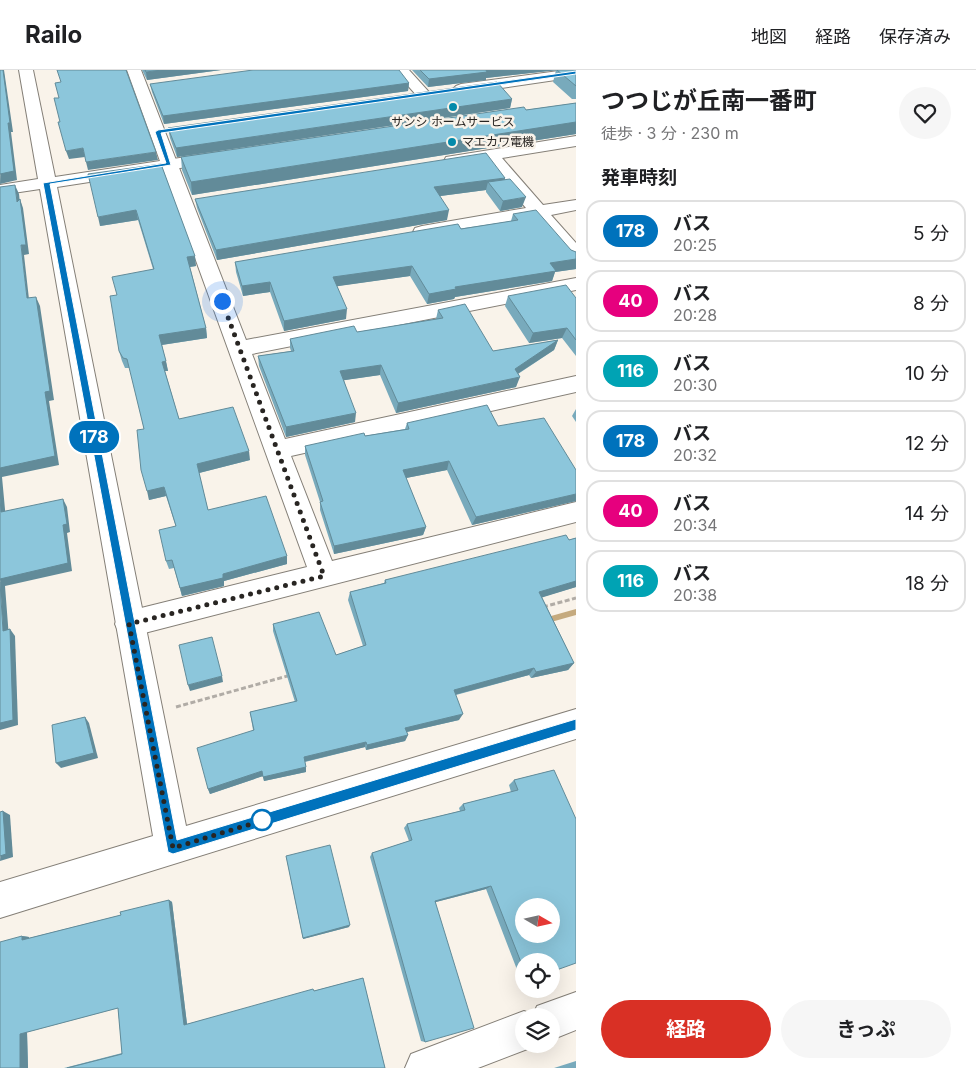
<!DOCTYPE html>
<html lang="ja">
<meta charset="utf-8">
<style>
:root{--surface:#fff;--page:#f6f6f6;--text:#202124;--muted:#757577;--line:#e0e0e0;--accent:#d93025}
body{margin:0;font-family:Inter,"Noto Sans JP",sans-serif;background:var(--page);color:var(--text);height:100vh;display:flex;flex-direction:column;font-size:19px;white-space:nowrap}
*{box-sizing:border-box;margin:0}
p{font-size:16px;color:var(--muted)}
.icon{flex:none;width:28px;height:28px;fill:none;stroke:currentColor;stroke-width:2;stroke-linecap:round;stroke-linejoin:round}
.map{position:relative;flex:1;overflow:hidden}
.side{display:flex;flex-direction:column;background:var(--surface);width:400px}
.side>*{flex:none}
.badge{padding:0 10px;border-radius:16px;font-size:18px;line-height:32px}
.needle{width:32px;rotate:99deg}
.fabs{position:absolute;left:515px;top:828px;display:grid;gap:10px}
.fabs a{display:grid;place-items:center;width:45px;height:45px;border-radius:50%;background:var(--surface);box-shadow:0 5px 20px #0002;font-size:25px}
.you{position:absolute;width:25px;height:25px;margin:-12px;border:4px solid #fff;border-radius:50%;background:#1a73e8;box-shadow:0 0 0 8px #1a73e833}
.map>.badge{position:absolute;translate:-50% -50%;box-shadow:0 0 0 2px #fff}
h2{padding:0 25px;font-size:19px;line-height:45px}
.round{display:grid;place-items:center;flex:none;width:52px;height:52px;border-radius:26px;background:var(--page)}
.summary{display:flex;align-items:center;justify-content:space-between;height:85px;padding:0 25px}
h1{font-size:24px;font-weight:700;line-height:38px}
.primary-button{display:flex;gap:10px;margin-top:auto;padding:10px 25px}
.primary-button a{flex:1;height:58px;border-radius:30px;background:var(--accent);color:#fff;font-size:20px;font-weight:700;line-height:58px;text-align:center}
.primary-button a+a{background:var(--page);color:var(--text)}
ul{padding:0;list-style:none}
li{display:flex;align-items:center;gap:15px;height:62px;margin:0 10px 8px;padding:0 15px;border:2px solid var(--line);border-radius:15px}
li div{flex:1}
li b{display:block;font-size:19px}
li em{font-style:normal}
li .badge{min-width:55px;font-weight:700;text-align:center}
header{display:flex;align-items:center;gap:30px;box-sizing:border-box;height:70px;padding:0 25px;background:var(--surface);border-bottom:1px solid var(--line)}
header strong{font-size:24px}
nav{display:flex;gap:28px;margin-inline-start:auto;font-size:18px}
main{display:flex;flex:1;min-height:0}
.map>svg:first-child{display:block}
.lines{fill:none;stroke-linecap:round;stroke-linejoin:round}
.stream{fill:#c5aa7e;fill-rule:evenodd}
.street-casing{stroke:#847f77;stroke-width:2}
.secondary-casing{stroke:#847f77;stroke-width:2}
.path{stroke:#b1aca6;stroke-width:3;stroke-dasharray:5 2.5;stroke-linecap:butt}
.street{fill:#fff;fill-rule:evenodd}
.secondary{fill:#fff;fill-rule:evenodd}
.wall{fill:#78aabc}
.shaded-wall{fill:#628b99}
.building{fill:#8cc6db;stroke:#628b99;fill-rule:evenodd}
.line{fill:#0072bc;stroke:#fff}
.walk{stroke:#282522;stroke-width:5;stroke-dasharray:0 9}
.poi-dot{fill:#048aaa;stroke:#f9f3ea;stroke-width:2}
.stop-dot{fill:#fff;stroke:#0072bc;stroke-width:2.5}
.labels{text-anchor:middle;stroke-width:5;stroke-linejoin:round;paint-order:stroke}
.far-poi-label{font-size:12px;fill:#282522;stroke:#f9f3ea}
</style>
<header>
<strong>Railo</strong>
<nav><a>地図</a><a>経路</a><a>保存済み</a></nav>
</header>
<main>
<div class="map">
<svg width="576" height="998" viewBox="0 0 576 998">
<rect width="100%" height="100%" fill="#f9f3ea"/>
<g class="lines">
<polygon class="stream" points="576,539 576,545 544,554 541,553 540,551 541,549 544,548"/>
<g class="street-casing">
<g id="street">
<polygon points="127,0 141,0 246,270 576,208 576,220 252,284 285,369 576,306 576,322 291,386 332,491 576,432 576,452 129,567 119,563 115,554 119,545 129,541 307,497"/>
<polygon points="394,0 409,0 428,21 431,24 428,27 418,27"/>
<polygon points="566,0 576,0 576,7 461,24 456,22 453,19 456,16 461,14"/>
<polygon points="576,66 576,76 502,88 543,135 576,130 576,140 551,145 576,173 576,191 569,189 534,148 422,168 415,166 413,162 415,158 422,156 526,138 486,91 452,96 446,95 444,91 446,87"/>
<polygon points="576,922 576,960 551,970 551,946 524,946 524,974 538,975 478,998 405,998 411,984 524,941 533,945 537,936"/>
</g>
</g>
<g class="secondary-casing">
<polygon id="secondary" points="19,0 33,0 55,107 219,82 225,83 227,87 225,91 219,92 57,117 186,756 576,639 576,669 0,848 0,812 153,766 40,119 0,125 0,115 38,109"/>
</g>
<g class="path">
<polyline points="543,537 576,528"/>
<polyline points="176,637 291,605"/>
</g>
<use href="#street" class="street"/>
<use href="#secondary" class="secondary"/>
</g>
<g class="wall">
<polygon points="142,0 221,0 147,10"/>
<polygon points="412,0 576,0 576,29 572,29 553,12 556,0 486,8 486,10 428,17"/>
<polygon points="409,13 408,21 164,54 152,22 150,14"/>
<polygon points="512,29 510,38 177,87 170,68 168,58"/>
<polygon points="576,33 576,64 192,125 182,100 181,87"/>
<polygon points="161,94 196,196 190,197 206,258 207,268 162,275 168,301 165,301 179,349 250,390 199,403 208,440 287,494 224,511 224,516 182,526 174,498 169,499 166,491 176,457 166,426 149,430 144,359 130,298 125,298 122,291 119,281 153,199 138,150 100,156"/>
<polygon points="505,108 505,110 522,137 500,141 486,122 486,120 440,126 447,150 217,190 197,138 195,129"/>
<polygon points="513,144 571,180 576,182 576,199 555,202 552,211 455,227 454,229 427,234 410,206 337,216 346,249 284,261 270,222 243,226 236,202 235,192 511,151"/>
<polygon points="508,226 576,228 576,286 562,268 529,273 505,236"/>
<polygon points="438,240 493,281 558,270 554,280 518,304 516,317 396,343 380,305 344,310 355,352 286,367 259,296 258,286 291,281 290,278 290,269 357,262 436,249"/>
<polygon points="576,339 576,352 572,346"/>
<polygon points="407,353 498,356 576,400 576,431 472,455 447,400 406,408 426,457 423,465 334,484 320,440 320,432 305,385 305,376 405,359"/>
<polygon points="576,468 576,517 542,527 574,593 568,600 531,608 529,605 456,625 459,650 407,662 408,665 405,671 366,680 365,677 305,692 306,702 264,711 263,706 210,724 208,719 253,660 250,642 295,632 273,561 273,554 336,585 363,576 348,530 350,522 384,513 385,510"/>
<polygon points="554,700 524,891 524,909 521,910 486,819 436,832 425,972 421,971 370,787 372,783 409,771 404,758 407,754 460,741 459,738 463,734 511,722 509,715 514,710"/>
<polygon points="286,786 349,857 303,869"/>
<polygon points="169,830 172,832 187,954 363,908 385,998 64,998 122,983 118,938 27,962 28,998 0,998 22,866 29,867 29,868 121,845"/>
<polygon points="576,991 576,998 554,998"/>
</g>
<g class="shaded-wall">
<polygon points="3,0 4,0 13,62 11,62 17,110 0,114"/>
<polygon points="162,0 221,0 147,10 146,2"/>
<polygon points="486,0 559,0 486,8 486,10 428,17 429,9"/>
<polygon points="409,13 408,21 164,54 163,46"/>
<polygon points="512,29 510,38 177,87 176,78"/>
<polygon points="576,52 576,64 192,125 191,112"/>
<polygon points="83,78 85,87 69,89 66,81"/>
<polygon points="156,82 158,90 88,100 86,92"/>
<polygon points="505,108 502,118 488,112 486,120 433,127 434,117"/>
<polygon points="15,115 19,124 21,142 17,132"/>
<polygon points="526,127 522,137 500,141 503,131"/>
<polygon points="20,129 23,138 29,184 24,185 30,238 27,228 21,175"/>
<polygon points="136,140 138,150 100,156 98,147"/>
<polygon points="449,140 447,150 217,190 216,180"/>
<polygon points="195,186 196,196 189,197 187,187"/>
<polygon points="576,189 576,199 555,202 552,211 455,227 454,229 427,234 429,224 550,193"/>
<polygon points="412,196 410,206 332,217 333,207"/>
<polygon points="270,212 270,222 243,226 242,216"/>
<polygon points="36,227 40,236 54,330 49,331 59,395 2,407 6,450 1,442 0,428 0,398 45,322"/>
<polygon points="347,239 346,249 284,261 284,251"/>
<polygon points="206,258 207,268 161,275 159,265"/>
<polygon points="567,258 562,268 529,273 533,263"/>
<polygon points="558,270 554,280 511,308 515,299"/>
<polygon points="166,291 168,301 164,301 162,292"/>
<polygon points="381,295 380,305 339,311 340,301"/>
<polygon points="520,307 516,317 396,343 398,333"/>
<polygon points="356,343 355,352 286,367 286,357"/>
<polygon points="249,381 250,390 199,403 197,394"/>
<polygon points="449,391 447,400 401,409 403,400"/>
<polygon points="164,417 166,426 149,430 147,421"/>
<polygon points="576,424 576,431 472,455 476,447"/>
<polygon points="63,429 67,437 70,462 67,463 72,501 5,516 9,568 3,561 0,509 63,455"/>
<polygon points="426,457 423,465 334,484 334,476"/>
<polygon points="287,486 287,494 224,511 224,516 182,526 180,518 223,504"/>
<polygon points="576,511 576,517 534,530 539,522"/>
<polygon points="10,559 15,566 18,655 0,660 0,653"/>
<polygon points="574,593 568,600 531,608 536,602"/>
<polygon points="534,598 529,605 450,626 454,620"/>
<polygon points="222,606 223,612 190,621 188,615"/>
<polygon points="463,644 459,650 402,663 405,658"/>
<polygon points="85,647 89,653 98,688 61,698 56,693"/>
<polygon points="408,665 405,671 366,680 367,675"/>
<polygon points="366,672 365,677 303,692 304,687"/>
<polygon points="306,697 306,702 264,711 263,707"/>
<polygon points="262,701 263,706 210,724 208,719"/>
<polygon points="3,741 10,745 13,787 0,791"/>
<polygon points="491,816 486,819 432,833 435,831"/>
<polygon points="169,830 172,832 187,954 184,955"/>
<polygon points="350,855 349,857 303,869 303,868"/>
<polygon points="22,866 29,867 29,871 22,870"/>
<polygon points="123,937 27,962 28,998 20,998 20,964"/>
</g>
<g class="building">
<polygon points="0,0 3,0 10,53 8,53 14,101 0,104"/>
<polygon points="57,0 126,0 156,82 86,92 83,78 66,81 58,52 60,52 54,28 59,28 55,13 61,12"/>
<polygon points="145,0 162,0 146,2"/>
<polygon points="253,0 399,0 409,13 163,46 150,14"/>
<polygon points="420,0 487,0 486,0 487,2 429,9"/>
<polygon points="557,0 576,0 576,16"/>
<polygon points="497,12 512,29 176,78 168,58"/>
<polygon points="576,33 576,52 191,112 181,87 524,37 526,40"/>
<polygon points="486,83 505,108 434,117 449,140 216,180 195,129"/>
<polygon points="161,94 195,186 187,187 206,258 159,265 166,291 162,292 179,349 233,337 249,381 197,394 208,440 266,426 287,486 223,504 223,508 180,518 172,490 166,491 159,460 176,456 164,417 147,421 141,400 137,360 144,359 127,289 123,288 119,281 110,226 117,225 112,207 154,199 136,140 98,147 88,104"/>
<polygon points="510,109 526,127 503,131 488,112"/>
<polygon points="15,115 17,132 20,129 26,175 21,175 27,228 36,227 50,321 45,322 55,386 0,398 0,117"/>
<polygon points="536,140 571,180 576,182 576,189 550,193 556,201 455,217 456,219 429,224 412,196 333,207 347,239 284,251 270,212 242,216 235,192 458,154 461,159 518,150 513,144"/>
<polygon points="566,215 576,228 576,270 567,258 533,263 508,226"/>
<polygon points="465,234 493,281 558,270 515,299 520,307 398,333 381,295 340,301 356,343 286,357 258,286 294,281 290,269 354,256 357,262 443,248 438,240"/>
<polygon points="487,335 498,356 544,348 576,400 576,424 476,447 449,391 403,400 426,457 334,476 320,432 323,431 305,376 364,363 365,366 409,359 407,353"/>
<polygon points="0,428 1,442 63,429 67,454 63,455 68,493 0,509"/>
<polygon points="566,465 569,470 576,468 576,511 539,522 574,593 536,602 534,598 454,620 463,644 405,658 408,665 367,675 366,672 304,687 306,697 263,707 262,701 208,719 197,678 254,660 250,642 297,631 273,554 319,542 336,585 366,575 350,522 386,513 385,510"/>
<polygon points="0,512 3,561 10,559 13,650 0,653"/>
<polygon points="212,567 222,606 188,615 179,575"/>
<polygon points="85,647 94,683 56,693 52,655"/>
<path d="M554 700 576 749V893L551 902V891H524V900L491 816 435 831 474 958 425 972 372 783 412 770 407 754 465 740 463 734 518 720 514 710ZM524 836H551V864H524Z"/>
<polygon points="3,741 6,784 0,786 0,742"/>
<polygon points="330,775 350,855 303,868 286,786"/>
<polygon points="169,830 184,955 313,919 314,921 363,908 385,998 67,998 122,984 118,938 20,964 20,998 0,998 0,872 22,866 22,870 121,845 120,842"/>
</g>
<polygon class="line" points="576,1 576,4 161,63 171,95 50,114 177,770 576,649 576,660 173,784 168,782 43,113 166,93 155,62 158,60"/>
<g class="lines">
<polyline class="walk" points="222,231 324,506 129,554 173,778 264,750 262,750"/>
</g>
<g class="poi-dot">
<circle cx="453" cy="37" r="5"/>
<circle cx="452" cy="72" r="5"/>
</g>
<circle class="stop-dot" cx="262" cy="750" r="10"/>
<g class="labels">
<g class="far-poi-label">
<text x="453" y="56">サンシ ホームサービス</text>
<text x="462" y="76" text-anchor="start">マエカワ電機</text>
</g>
</g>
</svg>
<div class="fabs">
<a><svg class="needle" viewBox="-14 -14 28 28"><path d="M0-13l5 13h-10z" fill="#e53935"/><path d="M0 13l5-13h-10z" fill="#757577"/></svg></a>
<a><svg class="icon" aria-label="locate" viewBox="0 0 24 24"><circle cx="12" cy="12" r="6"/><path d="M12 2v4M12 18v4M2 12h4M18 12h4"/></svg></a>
<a><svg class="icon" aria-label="layers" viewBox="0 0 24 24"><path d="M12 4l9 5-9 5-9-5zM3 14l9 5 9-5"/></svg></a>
</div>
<div class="you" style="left:222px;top:231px"></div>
<b class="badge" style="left:94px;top:367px;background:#0072bc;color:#fff">178</b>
</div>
<section class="side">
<div class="summary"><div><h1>つつじが丘南一番町</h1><p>徒歩 · 3 分 · 230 m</p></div><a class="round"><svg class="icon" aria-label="heart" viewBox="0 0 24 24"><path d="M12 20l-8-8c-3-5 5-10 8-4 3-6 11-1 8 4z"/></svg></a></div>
<h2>発車時刻</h2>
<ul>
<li><span class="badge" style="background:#0072bc;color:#fff">178</span><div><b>バス</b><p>20:25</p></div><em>5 分</em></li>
<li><span class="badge" style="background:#e6007e;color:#fff">40</span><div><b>バス</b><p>20:28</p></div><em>8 分</em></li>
<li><span class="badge" style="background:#00a3b4;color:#fff">116</span><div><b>バス</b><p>20:30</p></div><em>10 分</em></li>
<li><span class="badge" style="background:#0072bc;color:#fff">178</span><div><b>バス</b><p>20:32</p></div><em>12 分</em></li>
<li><span class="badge" style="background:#e6007e;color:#fff">40</span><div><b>バス</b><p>20:34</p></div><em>14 分</em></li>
<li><span class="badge" style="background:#00a3b4;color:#fff">116</span><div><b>バス</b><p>20:38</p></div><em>18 分</em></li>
</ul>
<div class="primary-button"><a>経路</a><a>きっぷ</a></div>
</section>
</main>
